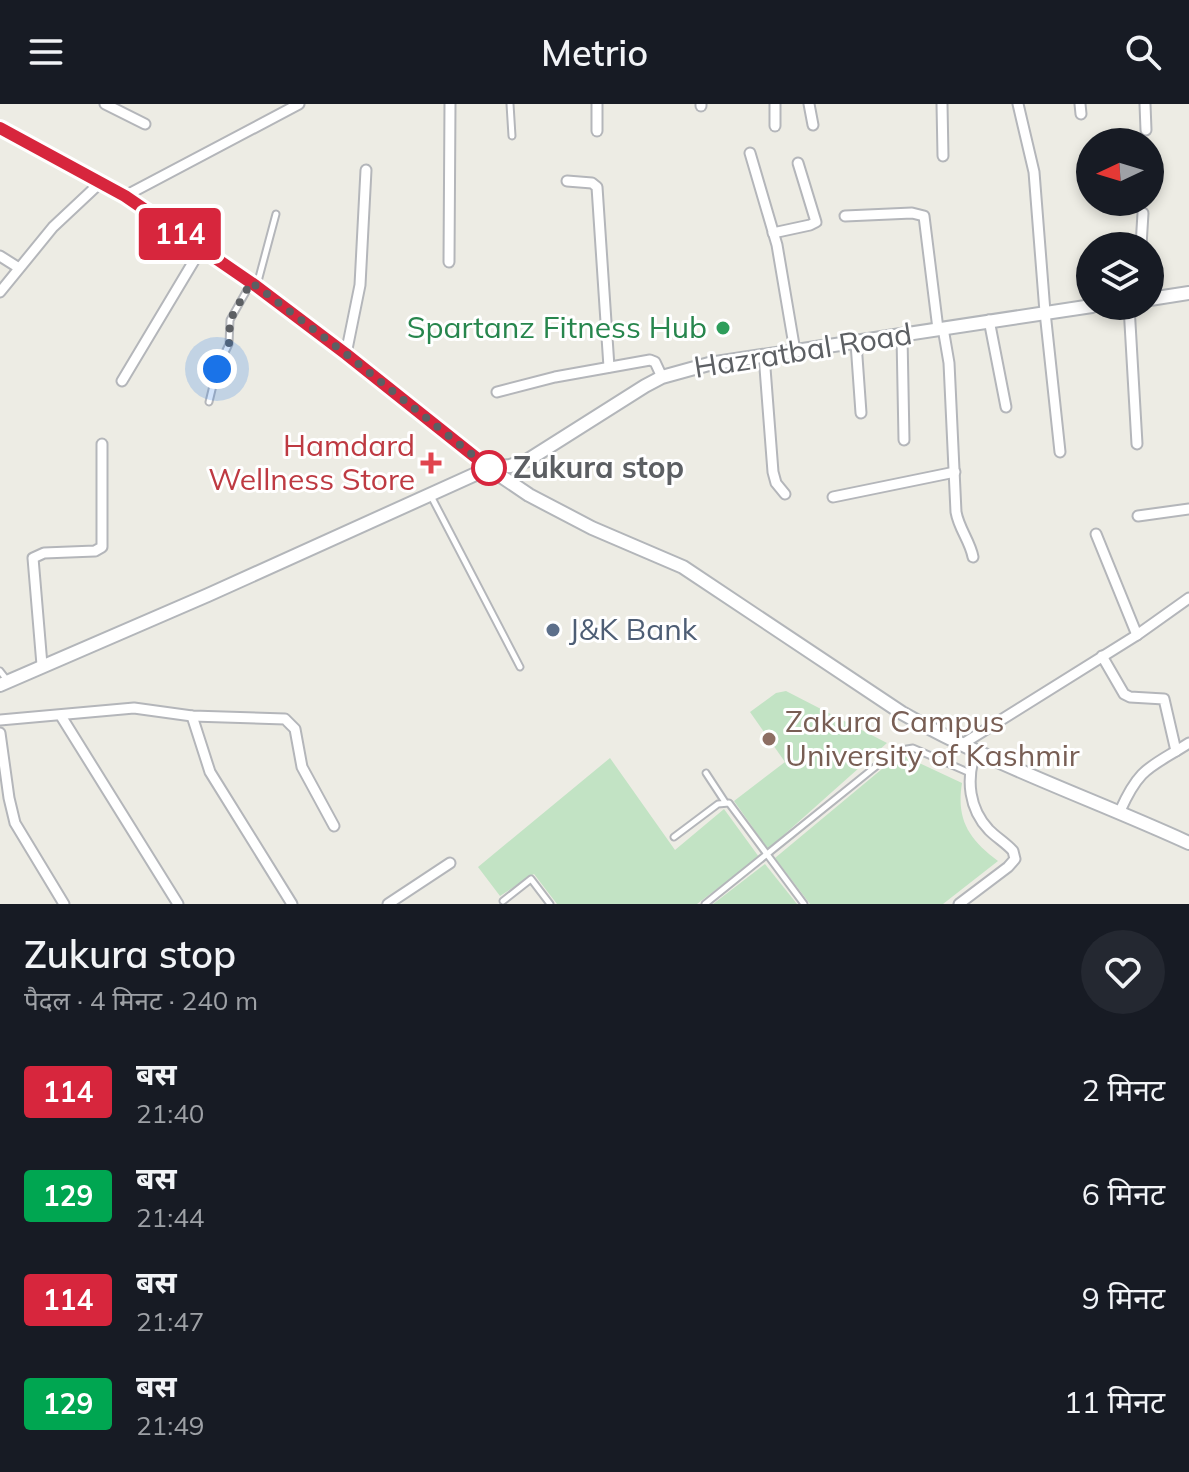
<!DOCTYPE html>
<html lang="hi">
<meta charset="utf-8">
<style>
:root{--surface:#171b24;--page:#242831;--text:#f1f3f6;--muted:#9ea1a6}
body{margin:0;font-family:Mulish,"Noto Sans Devanagari",sans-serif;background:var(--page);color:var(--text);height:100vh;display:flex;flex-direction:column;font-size:30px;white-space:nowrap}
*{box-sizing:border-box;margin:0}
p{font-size:26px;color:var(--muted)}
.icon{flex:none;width:44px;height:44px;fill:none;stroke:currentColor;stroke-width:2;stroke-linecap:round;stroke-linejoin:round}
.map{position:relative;height:800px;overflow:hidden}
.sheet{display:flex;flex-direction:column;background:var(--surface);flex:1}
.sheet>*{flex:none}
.badge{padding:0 16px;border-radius:6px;font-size:28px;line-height:52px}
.needle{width:52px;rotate:266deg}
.tools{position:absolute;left:1076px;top:24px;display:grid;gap:16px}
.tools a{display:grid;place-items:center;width:88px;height:88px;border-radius:50%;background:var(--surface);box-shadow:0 4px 12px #0003;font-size:40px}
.you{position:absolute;width:40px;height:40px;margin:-20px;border:6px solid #fff;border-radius:50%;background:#1a73e8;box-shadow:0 0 0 12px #1a73e833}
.map>.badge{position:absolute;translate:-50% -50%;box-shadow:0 0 0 4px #fff}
.round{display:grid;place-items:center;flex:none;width:84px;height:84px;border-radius:42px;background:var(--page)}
.head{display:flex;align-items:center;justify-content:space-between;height:136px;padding:0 24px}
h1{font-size:38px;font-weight:600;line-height:60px}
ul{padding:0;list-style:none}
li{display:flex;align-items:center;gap:24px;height:104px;padding:0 24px}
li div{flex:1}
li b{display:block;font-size:30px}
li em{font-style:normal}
li .badge{min-width:88px;font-weight:700;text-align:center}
header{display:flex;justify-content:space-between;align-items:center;height:104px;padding:0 24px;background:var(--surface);font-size:36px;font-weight:600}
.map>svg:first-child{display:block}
.green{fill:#c2e3c4}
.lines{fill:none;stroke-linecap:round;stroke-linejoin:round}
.lane-casing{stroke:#b4b6ba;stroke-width:9}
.street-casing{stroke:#b4b6ba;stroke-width:13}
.secondary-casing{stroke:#b3b6ba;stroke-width:16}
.lane{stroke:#fff;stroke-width:5}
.street{stroke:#fff;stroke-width:9}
.secondary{stroke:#fff;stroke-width:12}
.line-casing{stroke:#fff;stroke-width:18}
.line{stroke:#d7263d;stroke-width:12}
.walk{stroke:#5c5f63;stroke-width:8;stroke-dasharray:0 14.4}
.leisure-dot{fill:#2e9e5b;stroke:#fff;stroke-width:3}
.health-dot{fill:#e0444e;stroke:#fff;stroke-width:3}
.stop-dot{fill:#fff;stroke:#d7263d;stroke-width:4}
.service-dot{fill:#5c6f8a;stroke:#fff;stroke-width:3}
.education-dot{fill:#8d6e63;stroke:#fff;stroke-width:3}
.labels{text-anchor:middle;stroke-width:6;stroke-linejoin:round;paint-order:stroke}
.leisure-label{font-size:30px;fill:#27864d;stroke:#fff;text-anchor:end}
.street-label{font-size:30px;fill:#5c5f63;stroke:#fff}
.health-label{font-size:30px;fill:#be3a42;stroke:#fff;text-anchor:end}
.stop-label{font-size:30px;font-weight:bold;fill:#5c5f63;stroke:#fff;text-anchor:start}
.service-label{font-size:30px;fill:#4e5e75;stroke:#fff;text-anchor:start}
.education-label{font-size:30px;fill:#785e54;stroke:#fff;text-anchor:start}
</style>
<header><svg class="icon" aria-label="menu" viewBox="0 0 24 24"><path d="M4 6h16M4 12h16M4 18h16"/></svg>Metrio<svg class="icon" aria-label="search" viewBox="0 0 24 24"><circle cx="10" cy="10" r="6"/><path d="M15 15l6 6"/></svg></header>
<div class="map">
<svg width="1189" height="800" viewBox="0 0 1189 800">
<rect width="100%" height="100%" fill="#edece4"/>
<g class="green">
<polygon points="786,587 887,639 768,745 734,697 785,658 750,608 776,589"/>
<path d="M900 650 962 679C956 716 969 735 998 757L943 800H810L775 754Z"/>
<polygon points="610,654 675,746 724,705 759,753 697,800 557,800 534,770 500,792 478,763"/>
<polygon points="765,760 797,800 713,800"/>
</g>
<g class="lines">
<g class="lane-casing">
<g id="lane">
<polyline points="510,0 512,32"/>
<polyline points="257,181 276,110"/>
<polyline points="209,298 217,265 229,240 230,216 251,179"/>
<polyline points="431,392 520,563"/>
<polyline points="0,567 7,576"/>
<polyline points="706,669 725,698"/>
<polyline points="674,733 718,700 729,699 804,800"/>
<polyline points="503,797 531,775 550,800"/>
<polyline points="705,800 895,647 913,644 970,669"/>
</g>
</g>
<g class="street-casing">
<g id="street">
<polyline points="105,0 145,20"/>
<polyline points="701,0 701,2"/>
<polyline points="775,0 775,22"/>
<polyline points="809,0 813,21"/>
<polyline points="942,0 943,52"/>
<polyline points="1018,0 1034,68 1045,208 1060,348"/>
<polyline points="1080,0 1081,10"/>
<polyline points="1145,0 1146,26"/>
<polyline points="597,27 597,0"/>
<polyline points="750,49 777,141 795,247"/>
<polyline points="567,77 592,79 597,83 609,263"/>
<polyline points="125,92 299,0"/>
<polyline points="845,112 912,109 924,112 938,225"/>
<polyline points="773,129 810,121 816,118 798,59"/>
<polyline points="1141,142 1143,109"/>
<polyline points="0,152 19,164"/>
<polyline points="449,158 450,0"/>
<polyline points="0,188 53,123 101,78"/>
<polyline points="1129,202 1137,340"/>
<polyline points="989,216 1006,303"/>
<path d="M943 224 949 259 956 408C959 425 970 437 973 453"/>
<polyline points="902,232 904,336"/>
<polyline points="856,239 861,309"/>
<polyline points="346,250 360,181 366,66"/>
<polyline points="764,251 773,368 776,379 785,390"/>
<polyline points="122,277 201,145"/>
<polyline points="497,288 555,273 650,256 655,258 662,273"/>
<polyline points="833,393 955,368"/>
<polyline points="1138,412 1189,405"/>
<polyline points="1096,430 1137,531"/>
<polyline points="1102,552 1124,590 1130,593 1164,595 1176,647"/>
<polyline points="42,561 33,454 44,449 95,447 102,443 102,340"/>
<polyline points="61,612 178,800"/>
<polyline points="192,612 210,668 292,800"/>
<polyline points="0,616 134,604 192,612 285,615 295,625 302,663 334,722"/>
<polyline points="0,629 9,694 15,719 64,800"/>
<polyline points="961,641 1137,531 1189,494"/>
<path d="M1120 707C1140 662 1150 664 1189 639"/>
<polyline points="388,800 450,759"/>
<path d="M959 800 1008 763 1015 755 1013 747C1006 739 997 734 989 726 969 705 966 676 975 649"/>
</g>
</g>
<g class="secondary-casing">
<g id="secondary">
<path d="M0 24 125 92 256 182 346 250 489 364 529 391 592 424 683 463 902 609C993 661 1093 695 1189 739"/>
<polyline points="1150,195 1189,189"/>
<polyline points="0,581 208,491 489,364 510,362 528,356 645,282 662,273 709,260 1092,202"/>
</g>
</g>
<use href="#lane" class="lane"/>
<use href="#street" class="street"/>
<use href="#secondary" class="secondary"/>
</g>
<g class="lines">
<g class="line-casing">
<polyline id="line" points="0,24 125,92 256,182 346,250 489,364"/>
</g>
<use href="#line" class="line"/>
<polyline class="walk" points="217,265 229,240 230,216 251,178 346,250 489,364"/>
</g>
<circle class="leisure-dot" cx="723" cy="224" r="8"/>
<path class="health-dot" d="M427 347h8v8h8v8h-8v8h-8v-8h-8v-8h8z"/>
<circle class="stop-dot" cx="489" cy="364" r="16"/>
<circle class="service-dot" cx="553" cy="526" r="8"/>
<circle class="education-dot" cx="769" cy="635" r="8"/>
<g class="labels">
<g class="leisure-label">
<text x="707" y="234">Spartanz Fitness Hub</text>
</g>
<g class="street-label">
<text transform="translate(803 247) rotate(-9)" y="10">Hazratbal Road</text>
</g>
<g class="health-label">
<text x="415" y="352">Hamdard<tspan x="415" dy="34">Wellness Store</tspan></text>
</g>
<g class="stop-label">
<text x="513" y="374">Zukura stop</text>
</g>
<g class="service-label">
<text x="569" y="536">J&amp;K Bank</text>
</g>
<g class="education-label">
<text x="785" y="628">Zakura Campus<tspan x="785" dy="34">University of Kashmir</tspan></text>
</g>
</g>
</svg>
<div class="tools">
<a><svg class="needle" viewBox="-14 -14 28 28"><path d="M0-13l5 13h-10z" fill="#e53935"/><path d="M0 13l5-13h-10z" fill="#9ea1a6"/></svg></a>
<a><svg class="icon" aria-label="layers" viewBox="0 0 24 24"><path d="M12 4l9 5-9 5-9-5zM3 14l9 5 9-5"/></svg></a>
</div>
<div class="you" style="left:217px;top:265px"></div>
<b class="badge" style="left:180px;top:130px;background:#d7263d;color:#fff">114</b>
</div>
<section class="sheet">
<div class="head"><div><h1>Zukura stop</h1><p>पैदल · 4 मिनट · 240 m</p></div><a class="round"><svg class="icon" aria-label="heart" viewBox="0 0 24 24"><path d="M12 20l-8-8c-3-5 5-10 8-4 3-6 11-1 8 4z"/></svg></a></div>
<ul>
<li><span class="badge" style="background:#d7263d;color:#fff">114</span><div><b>बस</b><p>21:40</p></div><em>2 मिनट</em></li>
<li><span class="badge" style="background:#00a651;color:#fff">129</span><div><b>बस</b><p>21:44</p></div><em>6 मिनट</em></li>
<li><span class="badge" style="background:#d7263d;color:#fff">114</span><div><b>बस</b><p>21:47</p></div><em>9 मिनट</em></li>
<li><span class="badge" style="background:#00a651;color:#fff">129</span><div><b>बस</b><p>21:49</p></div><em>11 मिनट</em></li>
</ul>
</section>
